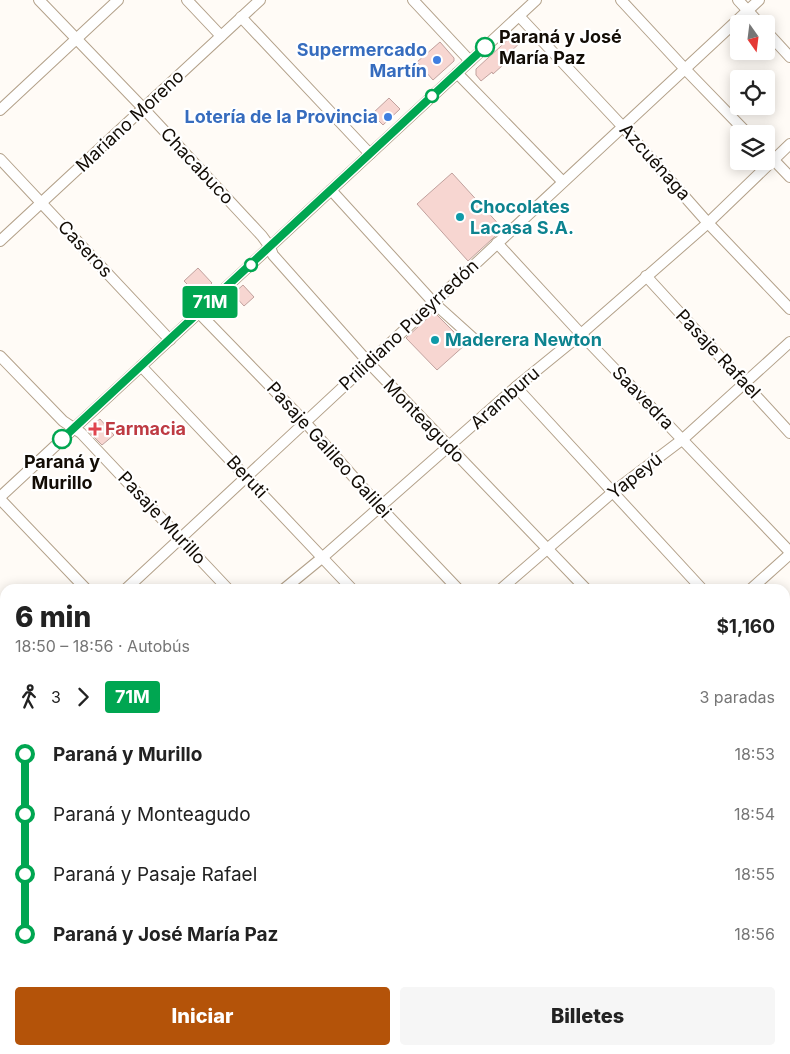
<!DOCTYPE html>
<html lang="es">
<meta charset="utf-8">
<style>
:root{--surface:#fff;--page:#f6f6f6;--text:#222;--muted:#767676;--accent:#b45309}
body{margin:0;font-family:Inter,sans-serif;background:var(--page);color:var(--text);height:100vh;display:flex;flex-direction:column;font-size:19px;white-space:nowrap}
*{box-sizing:border-box;margin:0}
p{font-size:16px;color:var(--muted)}
.icon{flex:none;width:28px;height:28px;fill:none;stroke:currentColor;stroke-width:2;stroke-linecap:round;stroke-linejoin:round}
.map{position:relative;flex:1;overflow:hidden}
.panel{position:absolute;left:0px;top:584px;width:790px;height:471px;display:flex;flex-direction:column;background:var(--surface);border-radius:15px 15px 0 0;box-shadow:0 2px 12px #0003}
.panel>*{flex:none}
.badge{padding:0 10px;border-radius:4px;font-size:18px;line-height:32px}
.needle{width:32px;rotate:166deg}
.fabs{position:absolute;left:730px;top:15px;display:grid;gap:10px}
.fabs a{display:grid;place-items:center;width:45px;height:45px;border-radius:5px;background:var(--surface);box-shadow:0 2px 12px #0003;font-size:25px}
.map>.badge{position:absolute;translate:-50% -50%;box-shadow:0 0 0 2px #fff}
.legs{display:flex;align-items:center;gap:8px;height:55px;padding:0 15px;font-size:16px}
.legs p{margin-inline-start:auto}
.head{display:flex;align-items:center;justify-content:space-between;height:85px;padding:0 15px}
h1{font-size:28px;font-weight:800;line-height:38px}
.cta{display:flex;gap:10px;margin-top:auto;padding:10px 15px}
.cta a{flex:1;height:58px;border-radius:5px;background:var(--accent);color:#fff;font-size:20px;font-weight:800;line-height:58px;text-align:center}
.cta a+a{background:var(--page);color:var(--text)}
ul{padding:0 15px;list-style:none}
li{display:flex;align-items:center;gap:18px;height:60px;font-size:19px}
li i{display:grid;place-items:center;width:8px;height:100%;margin:0 6px;background:currentColor}
li i::after{content:'';width:12px;height:12px;margin:-6px;border:4px solid;border-radius:50%;background:var(--surface)}
li p{margin-inline-start:auto}
li:first-child i{background:linear-gradient(#0000 50%,currentColor 0)}
li:last-child i{background:linear-gradient(currentColor 50%,#0000 0)}
.map>svg:first-child{display:block}
.building{fill:#f7d6d1;stroke:#c1a19d}
.lines{fill:none;stroke-linecap:round;stroke-linejoin:round}
.minor-casing{stroke:#b3a18a;stroke-width:12}
.minor{stroke:#fff;stroke-width:10}
.line-1-casing{stroke:#fff;stroke-width:11}
.line-1{stroke:#00a651;stroke-width:8}
.stop-1-dot{fill:#fff;stroke:#00a651;stroke-width:2.5}
.shop-dot{fill:#3f7fe0;stroke:#fff;stroke-width:2}
.culture-dot{fill:#0f9aa8;stroke:#fff;stroke-width:2}
.health-dot{fill:#e0444e;stroke:#fff;stroke-width:2}
.labels{text-anchor:middle;stroke-width:4.5;stroke-linejoin:round;paint-order:stroke}
.stop-label{font-size:18px;font-weight:bold;fill:#120c05;stroke:#fff;text-anchor:start}
.shop-label{font-size:18px;font-weight:bold;fill:#366cbe;stroke:#fff;text-anchor:end}
.street-label{font-size:18px;fill:#120c05;stroke:#fff}
.culture-label{font-size:18px;font-weight:bold;fill:#0d838f;stroke:#fff;text-anchor:start}
.health-label{font-size:18px;font-weight:bold;fill:#be3a42;stroke:#fff;text-anchor:start}
</style>
<div class="map">
<svg width="790" height="1054" viewBox="0 0 790 1054">
<rect width="100%" height="100%" fill="#fffbf6"/>
<g class="building">
<polygon points="513,35 520,43 500,61 503,65 493,74 492,72 481,81 476,75 476,69"/>
<polygon points="440,42 454,58 454,61 433,80 417,62"/>
<polygon points="389,98 400,109 383,125 372,114"/>
<polygon points="452,173 503,229 468,261 417,204"/>
<polygon points="198,268 212,283 199,296 184,281"/>
<polygon points="243,285 254,297 244,306 233,294"/>
<polygon points="434,312 466,344 437,370 406,338"/>
<polygon points="100,419 114,435 102,445 91,434 91,426"/>
</g>
<g class="lines">
<g class="minor-casing">
<g id="minor">
<polyline points="39,0 143,108 262,236 270,247 273,255 369,363 586,589"/>
<polyline points="187,0 221,36"/>
<polyline points="413,0 470,61"/>
<polyline points="621,0 685,69 748,134"/>
<polyline points="738,0 760,24"/>
<polyline points="519,16 623,127 708,223 790,309"/>
<polyline points="241,17 370,154"/>
<polyline points="766,31 790,57"/>
<polyline points="457,73 563,182"/>
<polyline points="0,110 118,0"/>
<polyline points="766,152 790,177"/>
<polyline points="0,159 170,340"/>
<polyline points="331,190 434,303 474,339"/>
<polyline points="0,241 260,0"/>
<polyline points="497,243 581,334 790,552"/>
<polyline points="646,276 790,433"/>
<polyline points="199,313 305,422 380,507 458,589"/>
<polyline points="0,356 63,421 81,433 228,589"/>
<polyline points="141,366 352,589"/>
<polyline points="516,387 702,589"/>
<polyline points="0,497 536,0"/>
<polyline points="0,499 86,589"/>
<polyline points="126,589 759,0"/>
<polyline points="284,589 323,557 516,387 581,334 708,223 790,144"/>
<polyline points="501,589 613,492 683,439 790,342"/>
<polyline points="751,589 790,554"/>
<polyline points="785,679 790,685"/>
<polyline points="0,706 5,701"/>
<polyline points="0,732 5,737"/>
<polyline points="785,732 790,728"/>
<polyline points="785,803 790,809"/>
<polyline points="0,836 5,832"/>
<polyline points="785,882 790,878"/>
<polyline points="0,978 5,983"/>
<polyline points="0,1047 5,1042"/>
<polyline points="71,1050 75,1054"/>
<polyline points="298,1050 302,1054"/>
<polyline points="535,1050 539,1054"/>
<polyline points="780,1050 783,1054"/>
<polyline points="165,1054 169,1050"/>
<polyline points="440,1054 444,1050"/>
<polyline points="606,1054 610,1050"/>
</g>
</g>
<use href="#minor" class="minor"/>
</g>
<g class="lines">
<g class="line-1-casing">
<polyline id="line-1" points="62,439 485,47"/>
</g>
<use href="#line-1" class="line-1"/>
</g>
<g class="stop-1-dot">
<circle cx="485" cy="47" r="9"/>
<circle cx="432" cy="96" r="6"/>
<circle cx="251" cy="265" r="6"/>
<circle cx="62" cy="439" r="9"/>
</g>
<g class="shop-dot">
<circle cx="437" cy="60" r="5"/>
<circle cx="388" cy="117" r="5"/>
</g>
<g class="culture-dot">
<circle cx="460" cy="217" r="5"/>
<circle cx="435" cy="340" r="5"/>
</g>
<path class="health-dot" d="M92.5 421.5h5v5h5v5h-5v5h-5v-5h-5v-5h5z"/>
<g class="labels">
<g class="stop-label">
<text x="499" y="43">Paraná y José<tspan x="499" dy="21">María Paz</tspan></text>
<text x="62" y="468" text-anchor="middle">Paraná y<tspan x="62" dy="21">Murillo</tspan></text>
</g>
<g class="shop-label">
<text x="427" y="56">Supermercado<tspan x="427" dy="21">Martín</tspan></text>
<text x="378" y="123">Lotería de la Provincia</text>
</g>
<g class="street-label">
<text transform="translate(130 121) rotate(-43)" y="6">Mariano Moreno</text>
<text transform="translate(655 162) rotate(48)" y="6">Azcuénaga</text>
<text transform="translate(197 166) rotate(47)" y="6">Chacabuco</text>
<text transform="translate(85 249) rotate(47)" y="6">Caseros</text>
<text transform="translate(409 325) rotate(-43)" y="6">Prilidiano Pueyrredón</text>
<text transform="translate(718 354) rotate(47)" y="6">Pasaje Rafael</text>
<text transform="translate(505 398) rotate(-41)" y="6">Aramburu</text>
<text transform="translate(643 398) rotate(46)" y="6">Saavedra</text>
<text transform="translate(424 421) rotate(46)" y="6">Monteagudo</text>
<text transform="translate(329 450) rotate(48)" y="6">Pasaje Galileo Galilei</text>
<text transform="translate(635 476) rotate(-38)" y="6">Yapeyú</text>
<text transform="translate(247 477) rotate(47)" y="6">Beruti</text>
<text transform="translate(162 518) rotate(47)" y="6">Pasaje Murillo</text>
</g>
<g class="culture-label">
<text x="470" y="213">Chocolates<tspan x="470" dy="21">Lacasa S.A.</tspan></text>
<text x="445" y="346">Maderera Newton</text>
</g>
<g class="health-label">
<text x="105" y="435">Farmacia</text>
</g>
</g>
</svg>
<div class="fabs">
<a><svg class="needle" viewBox="-14 -14 28 28"><path d="M0-13l5 13h-10z" fill="#e53935"/><path d="M0 13l5-13h-10z" fill="#767676"/></svg></a>
<a><svg class="icon" aria-label="locate" viewBox="0 0 24 24"><circle cx="12" cy="12" r="6"/><path d="M12 2v4M12 18v4M2 12h4M18 12h4"/></svg></a>
<a><svg class="icon" aria-label="layers" viewBox="0 0 24 24"><path d="M12 4l9 5-9 5-9-5zM3 14l9 5 9-5"/></svg></a>
</div>
<b class="badge" style="left:210px;top:302px;background:#00a651;color:#fff">71M</b>
<section class="panel">
<div class="head"><div><h1>6 min</h1><p>18:50 – 18:56 · Autobús</p></div><b>$1,160</b></div>
<div class="legs"><svg class="icon" aria-label="walk" viewBox="0 0 24 24"><circle cx="13" cy="4" r="2"/><path d="M13 8l-2 6 4 7M11 14l-3 7M7 12l3-4h3l4 4"/></svg>3<svg class="icon" aria-label="forward" viewBox="0 0 24 24"><path d="M9 5l7 7-7 7"/></svg><b class="badge" style="background:#00a651;color:#fff">71M</b><p>3 paradas</p></div>
<ul>
<li><i style="color:#00a651"></i><b>Paraná y Murillo</b><p>18:53</p></li>
<li><i style="color:#00a651"></i><span>Paraná y Monteagudo</span><p>18:54</p></li>
<li><i style="color:#00a651"></i><span>Paraná y Pasaje Rafael</span><p>18:55</p></li>
<li><i style="color:#00a651"></i><b>Paraná y José María Paz</b><p>18:56</p></li>
</ul>
<div class="cta"><a>Iniciar</a><a>Billetes</a></div>
</section>
</div>
